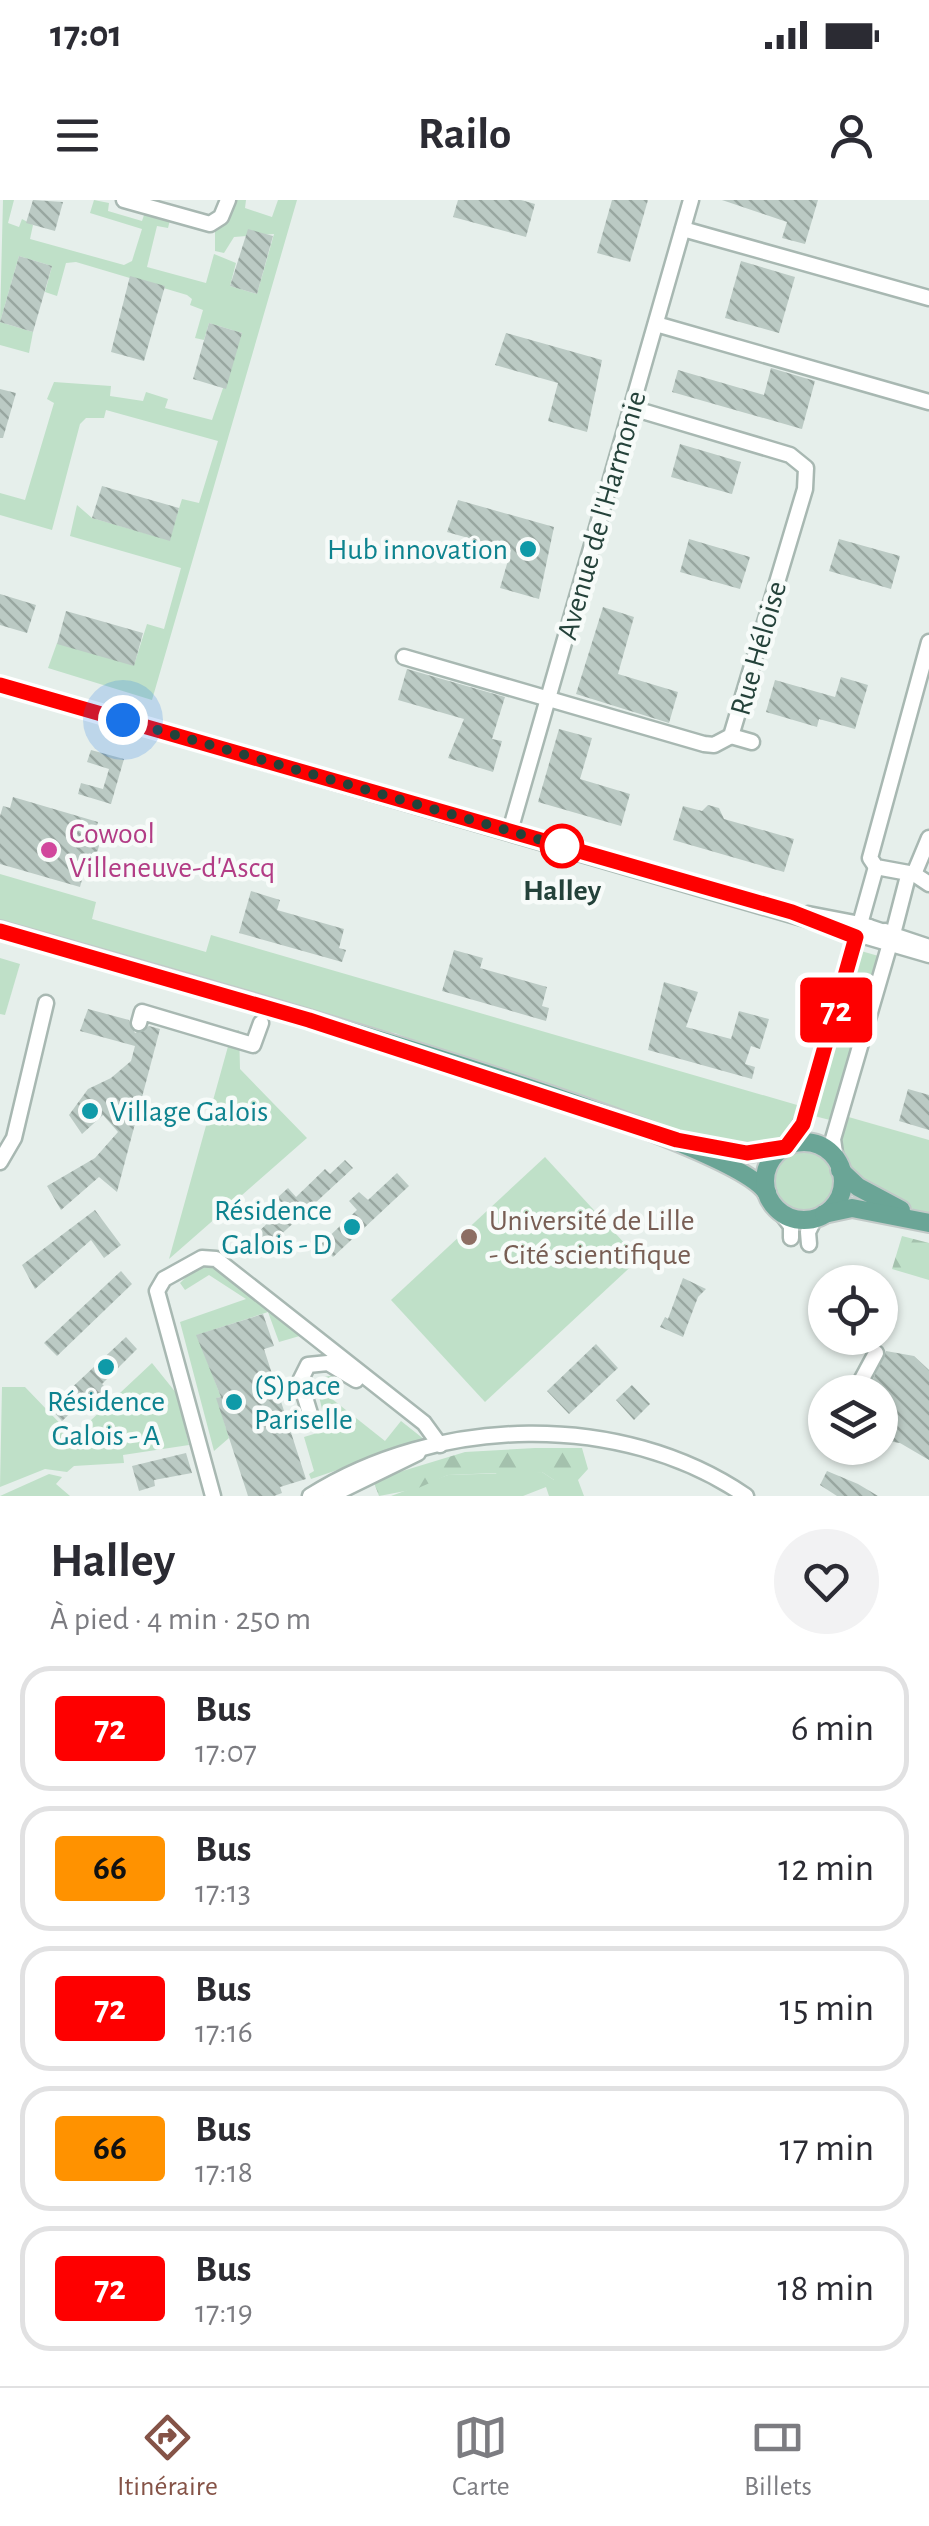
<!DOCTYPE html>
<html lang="fr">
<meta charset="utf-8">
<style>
:root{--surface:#fff;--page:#f2f2f3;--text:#2b2b33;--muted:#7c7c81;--line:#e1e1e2;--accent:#855347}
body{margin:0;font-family:"Alegreya Sans",sans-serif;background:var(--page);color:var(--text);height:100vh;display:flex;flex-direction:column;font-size:38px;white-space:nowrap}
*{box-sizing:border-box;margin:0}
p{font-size:32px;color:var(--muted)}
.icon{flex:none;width:55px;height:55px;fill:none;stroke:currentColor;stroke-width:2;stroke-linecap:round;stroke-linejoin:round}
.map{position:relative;height:1296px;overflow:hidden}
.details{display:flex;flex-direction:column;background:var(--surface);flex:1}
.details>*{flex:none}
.badge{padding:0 20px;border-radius:8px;font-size:35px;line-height:65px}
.fabs{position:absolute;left:808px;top:1065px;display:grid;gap:20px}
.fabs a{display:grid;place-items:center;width:90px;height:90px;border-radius:50%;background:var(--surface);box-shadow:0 2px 8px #0004;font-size:50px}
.you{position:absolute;width:50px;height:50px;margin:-25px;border:8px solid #fff;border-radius:50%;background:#1a73e8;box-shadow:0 0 0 15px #1a73e833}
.map>.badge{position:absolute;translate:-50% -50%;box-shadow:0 0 0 5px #fff}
.round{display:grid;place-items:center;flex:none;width:105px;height:105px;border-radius:52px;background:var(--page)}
.overview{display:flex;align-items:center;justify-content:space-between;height:170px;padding:0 50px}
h1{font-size:48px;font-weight:700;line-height:75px}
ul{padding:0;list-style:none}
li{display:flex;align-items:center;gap:30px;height:125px;margin:0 20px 15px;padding:0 30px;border:5px solid var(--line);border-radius:30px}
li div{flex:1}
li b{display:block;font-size:38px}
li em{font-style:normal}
li .badge{min-width:110px;font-weight:700;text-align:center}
.status{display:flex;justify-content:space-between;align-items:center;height:70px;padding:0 50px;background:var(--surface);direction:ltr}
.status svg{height:28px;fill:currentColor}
header{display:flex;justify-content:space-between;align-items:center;height:130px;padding:0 50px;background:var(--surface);font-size:45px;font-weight:700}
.dock{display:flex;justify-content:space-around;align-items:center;height:140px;border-top:2px solid var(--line);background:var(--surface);font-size:28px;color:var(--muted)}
.dock a{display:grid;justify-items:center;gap:5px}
.dock .selected{color:var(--accent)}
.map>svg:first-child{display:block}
.green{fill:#bfe0c8}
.forest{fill:url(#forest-firs)}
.building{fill:url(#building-back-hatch)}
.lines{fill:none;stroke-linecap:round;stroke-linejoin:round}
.minor-casing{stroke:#a8b8b2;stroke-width:19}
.major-casing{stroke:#c2cac8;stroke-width:22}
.minor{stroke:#fff;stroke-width:14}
.major{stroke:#6aa596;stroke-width:18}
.line-casing{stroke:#fff;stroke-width:22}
.line{stroke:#fe0000;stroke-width:15}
.walk{stroke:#24423a;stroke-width:10;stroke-dasharray:0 18}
.culture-dot{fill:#0f9aa8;stroke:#f7fbf9;stroke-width:4}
.stop-dot{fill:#fff;stroke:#fe0000;stroke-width:5}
.hotel-dot{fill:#d1479c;stroke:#f7fbf9;stroke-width:4}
.education-dot{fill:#8d6e63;stroke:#f7fbf9;stroke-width:4}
.labels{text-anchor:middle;stroke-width:9;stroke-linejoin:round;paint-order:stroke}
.street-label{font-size:30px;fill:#24423a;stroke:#f7fbf9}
.culture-label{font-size:30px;fill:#0d838f;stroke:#f7fbf9;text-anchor:end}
.hotel-label{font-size:30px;fill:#b23c85;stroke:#f7fbf9;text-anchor:start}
.stop-label{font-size:30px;font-weight:bold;fill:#24423a;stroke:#f7fbf9}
.education-label{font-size:30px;fill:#785e54;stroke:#f7fbf9;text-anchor:start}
</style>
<div class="status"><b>17:01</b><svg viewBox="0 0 49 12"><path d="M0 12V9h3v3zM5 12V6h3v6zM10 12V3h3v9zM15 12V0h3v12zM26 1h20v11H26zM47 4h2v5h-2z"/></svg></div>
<header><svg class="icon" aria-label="menu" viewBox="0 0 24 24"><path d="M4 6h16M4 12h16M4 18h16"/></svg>Railo<svg class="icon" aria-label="person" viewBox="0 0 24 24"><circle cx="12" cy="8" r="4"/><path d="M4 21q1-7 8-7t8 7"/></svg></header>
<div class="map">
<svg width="929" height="1296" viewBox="0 0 929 1296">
<defs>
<pattern id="forest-firs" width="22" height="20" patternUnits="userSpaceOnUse" patternTransform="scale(2.5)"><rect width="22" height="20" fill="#bfe0c8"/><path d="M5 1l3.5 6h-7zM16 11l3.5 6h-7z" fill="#a4c1ad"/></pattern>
<pattern id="building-back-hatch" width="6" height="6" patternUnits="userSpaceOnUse" patternTransform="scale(2.5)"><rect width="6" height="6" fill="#bbcac4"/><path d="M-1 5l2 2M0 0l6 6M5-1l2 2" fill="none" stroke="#98a6a0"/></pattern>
</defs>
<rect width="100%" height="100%" fill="#e6efeb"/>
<g class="green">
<polygon points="3,0 14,0 8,23 19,27 22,19 33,25 30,39 124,65 132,61 142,29 90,13 94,0 109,3 108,11 142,21 145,12 170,20 168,28 157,26 147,67 206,83 214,54 236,63 230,86 257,94 274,34 234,37 224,53 215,51 215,29 229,21 236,0 246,0 245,8 272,17 278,0 297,0 152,500 48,468 57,443 134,465 147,424 164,429 181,368 70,336 77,305 92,318 169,340 182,299 199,303 218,241 106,210 104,218 86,218 80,224 52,330 0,315 0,293 25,300 54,203 47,199 54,182 111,186 110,196 143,201 146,192 168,199 165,208 212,220 242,133 209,123 204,140 195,138 203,110 190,105 192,99 187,95 76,62 66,63 57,96 45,92 52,66 19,56 0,122"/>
<polygon points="0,122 33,132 29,153 0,145"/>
<polygon points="0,674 96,702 92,719 206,752 211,735 804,907 787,938 775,944 758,950 706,942 526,884 395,833 359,829 0,723"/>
<polygon points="861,751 882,757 869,804 844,797"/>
<polygon points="0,758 20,764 5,815 0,814"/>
<polygon points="843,800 868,807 834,921 810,915"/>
<polygon points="239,830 240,869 307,938 169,1059 232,832"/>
<polygon points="845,916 929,940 929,1015 889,1000 851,976 837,947"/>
<circle cx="804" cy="981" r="31"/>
<polygon points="545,957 639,1059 485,1202 391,1100"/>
<polygon points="209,1062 303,1135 279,1142 268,1112 197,1135 221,1197 217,1198 229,1238 214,1251 180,1122 246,1099 209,1075 185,1090 180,1083 196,1067"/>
<polygon points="152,1163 177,1194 189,1245 123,1255 124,1263 74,1266 67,1272 45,1269 0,1287 2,1187 25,1187 73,1237"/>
<polygon points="339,1174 343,1175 327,1195 385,1241 401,1221 425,1240 311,1279 309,1274 314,1271 304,1237 327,1230 317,1188 324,1177"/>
<polygon points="542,1272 554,1280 578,1280 584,1296 549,1296 546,1287 523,1296 391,1296 448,1275"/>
<polygon points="49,1274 62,1277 56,1284 70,1296 0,1296"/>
</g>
<g class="forest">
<polygon points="902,1036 929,1043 929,1080 892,1069"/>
<polygon points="535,1248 582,1248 588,1269 578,1280 554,1280 542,1272 500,1280 496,1273 448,1275 416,1289 379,1296 373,1280 465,1252"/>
</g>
<g class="building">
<polygon points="33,0 63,2 55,31 26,23"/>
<polygon points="458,0 521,0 535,4 526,37 453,17"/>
<polygon points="612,0 648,0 630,62 597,53"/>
<polygon points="722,0 818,0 805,44 782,38 787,22"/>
<polygon points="248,29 273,36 257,94 230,86"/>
<polygon points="19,56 52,66 33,132 0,122"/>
<polygon points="741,61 795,77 779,133 725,118"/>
<polygon points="130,76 165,86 144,161 111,152"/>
<polygon points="209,123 242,133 226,189 193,179"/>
<polygon points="506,133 602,160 587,232 548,221 558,183 495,165"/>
<polygon points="771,168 815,181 802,229 672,192 678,170 764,195"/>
<polygon points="0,189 16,193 3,238 0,238"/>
<polygon points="680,244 741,262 732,294 671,277"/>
<polygon points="102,286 179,308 170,341 92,318"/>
<polygon points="458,300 554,327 539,399 500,388 511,350 447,332"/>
<polygon points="689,339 750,357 740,389 680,372"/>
<polygon points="839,339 900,356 891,389 829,371"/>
<polygon points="0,394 36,405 27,433 0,425"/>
<polygon points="603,407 634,417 618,474 678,492 669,523 576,494"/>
<polygon points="66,411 143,433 134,466 57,444"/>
<polygon points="407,469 505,497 492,539 502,541 493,572 448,558 464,519 398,500"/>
<polygon points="841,477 868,485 855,529 819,519 817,527 766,512 775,480 835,497"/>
<polygon points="559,529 592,538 580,579 630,594 621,626 538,602"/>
<polygon points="91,550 124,559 111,604 78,594 81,583 103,589 109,569 87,562"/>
<polygon points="13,597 98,622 95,633 102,635 90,678 83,676 80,687 0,664 0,616 3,606 10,608"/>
<polygon points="708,605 719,608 724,619 794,639 784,672 673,640 683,606 702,611"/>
<polygon points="251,691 280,700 277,710 344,729 339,748 346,750 342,762 239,733"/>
<polygon points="454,750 483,758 480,768 547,787 542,806 549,808 546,821 442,791"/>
<polygon points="664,782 698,792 686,827 731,839 739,811 769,819 760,849 751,846 745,864 755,867 752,879 648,850"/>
<polygon points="88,809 129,820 135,833 149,826 160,829 117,992 99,977 61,1010 47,986 95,958 118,932 103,915 82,934 69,915 88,889 111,878 131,861 135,846 80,831"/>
<polygon points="908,889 929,895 929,930 899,921"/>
<polygon points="345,960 353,968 261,1053 249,1041 285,1006 277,998 288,988 296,997 325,969 330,974"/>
<polygon points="397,973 409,986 333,1057 321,1044 357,1010 349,1001 359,992 368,1000"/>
<polygon points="95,1010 121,1045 104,1058 91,1040 35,1089 22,1065"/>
<polygon points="121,1071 132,1084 57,1156 44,1143"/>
<polygon points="683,1078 706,1089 698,1097 683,1137 660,1127 665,1117 668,1119"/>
<polygon points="263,1114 274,1146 264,1149 306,1279 280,1287 282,1293 274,1296 248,1296 216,1198 221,1197 196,1135"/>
<polygon points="126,1137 137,1149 102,1184 109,1192 99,1202 91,1194 62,1221 50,1208"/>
<polygon points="596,1144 618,1168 569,1214 547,1191"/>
<polygon points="886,1151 914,1156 929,1170 929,1260 900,1243 880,1240 880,1192 867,1192"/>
<polygon points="632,1185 650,1204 634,1220 616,1200"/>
<polygon points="186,1253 192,1273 154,1280 155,1286 139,1291 132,1266"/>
<polygon points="827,1271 858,1284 878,1296 837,1296 820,1285"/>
</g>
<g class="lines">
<g class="minor-casing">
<g id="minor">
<polyline points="124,0 210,24 221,17 228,0"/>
<polyline points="683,29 929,98"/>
<polyline points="656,124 929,202"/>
<polyline points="929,442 870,658 876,667 914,674 929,638"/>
<polyline points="404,457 704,544 714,545 731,536 805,289 806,268 790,255 632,208"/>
<polyline points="0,485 929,755"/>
<polyline points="731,536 752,542"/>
<polyline points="510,631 691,0"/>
<polyline points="914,674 929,684"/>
<polyline points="808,714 860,724 929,747"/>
<polyline points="860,724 876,667"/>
<polyline points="893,734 908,676"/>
<polyline points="139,823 142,812 253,845 261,823"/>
<polyline points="786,947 805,917 856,737 869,727"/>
<polyline points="836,960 833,939 889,747 885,731"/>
<polyline points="0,962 14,938 46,803"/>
<polyline points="781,1013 791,1026 791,1038"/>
<polyline points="809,1044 808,1032 815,1018"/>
<polyline points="855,1192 876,1153"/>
<polyline points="312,1220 300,1181 308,1165 328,1163 356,1180"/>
<polyline points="213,1296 157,1091 164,1079 202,1058 216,1059 424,1223 440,1245"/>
<path d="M310 1296C437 1216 620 1210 746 1296"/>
<polyline points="330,1296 418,1253"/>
</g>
</g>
<g class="major-casing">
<g id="major">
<path d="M0 730C110 762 727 929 767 993"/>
<circle cx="804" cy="981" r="39"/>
<polyline points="712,947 747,953 780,950"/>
<polyline points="840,970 858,987 901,1010"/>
<polyline points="824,1014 852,1008 929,1023"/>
</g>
</g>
<use href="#minor" class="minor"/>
<use href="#major" class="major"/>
</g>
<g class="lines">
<g class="line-casing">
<polyline id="line" points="0,485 792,712 856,737 803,924 786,947 747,953 677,940 309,820 0,731"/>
</g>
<use href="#line" class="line"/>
<polyline class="walk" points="123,520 562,646"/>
</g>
<g class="culture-dot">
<circle cx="528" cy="349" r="10"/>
<circle cx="90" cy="911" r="10"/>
<circle cx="352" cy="1027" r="10"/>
<circle cx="106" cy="1167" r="10"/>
<circle cx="234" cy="1202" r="10"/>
</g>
<circle class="stop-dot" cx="562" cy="646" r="20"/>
<circle class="hotel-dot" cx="49" cy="650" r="10"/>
<circle class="education-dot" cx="469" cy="1037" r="10"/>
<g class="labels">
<g class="street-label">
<text transform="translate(601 315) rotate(-74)" y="10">Avenue de l'Harmonie</text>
<text transform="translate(758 448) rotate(-74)" y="10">Rue Héloise</text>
</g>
<g class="culture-label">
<text x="508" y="359">Hub innovation</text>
<text x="110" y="921" text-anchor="start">Village Galois</text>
<text x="332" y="1020">Résidence<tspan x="332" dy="34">Galois - D</tspan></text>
<text x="254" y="1195" text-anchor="start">(S)pace<tspan x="254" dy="34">Pariselle</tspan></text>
<text x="106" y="1211" text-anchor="middle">Résidence<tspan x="106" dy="34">Galois - A</tspan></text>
</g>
<g class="hotel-label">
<text x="69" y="643">Cowool<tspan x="69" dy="34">Villeneuve-d'Ascq</tspan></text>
</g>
<g class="stop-label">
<text x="562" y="700">Halley</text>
</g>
<g class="education-label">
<text x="489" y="1030">Université de Lille<tspan x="489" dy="34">‐ Cité scientifique</tspan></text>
</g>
</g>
</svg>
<div class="fabs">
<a><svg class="icon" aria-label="locate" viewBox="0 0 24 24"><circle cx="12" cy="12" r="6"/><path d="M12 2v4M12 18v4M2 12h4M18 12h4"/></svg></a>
<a><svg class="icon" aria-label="layers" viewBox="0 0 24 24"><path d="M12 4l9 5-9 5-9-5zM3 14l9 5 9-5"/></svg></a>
</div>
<div class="you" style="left:123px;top:520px"></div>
<b class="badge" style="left:836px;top:810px;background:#fe0000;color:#fff">72</b>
</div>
<section class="details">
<div class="overview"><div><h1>Halley</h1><p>À pied · 4 min · 250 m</p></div><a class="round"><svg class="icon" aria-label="heart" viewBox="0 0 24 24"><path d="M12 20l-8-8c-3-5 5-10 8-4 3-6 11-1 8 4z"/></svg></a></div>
<ul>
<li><span class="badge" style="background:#fe0000;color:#fff">72</span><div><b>Bus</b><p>17:07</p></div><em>6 min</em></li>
<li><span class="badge" style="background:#ff9200;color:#111">66</span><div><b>Bus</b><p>17:13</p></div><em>12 min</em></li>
<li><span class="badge" style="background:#fe0000;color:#fff">72</span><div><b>Bus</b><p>17:16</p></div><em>15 min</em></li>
<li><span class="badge" style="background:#ff9200;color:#111">66</span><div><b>Bus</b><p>17:18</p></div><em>17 min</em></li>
<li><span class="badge" style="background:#fe0000;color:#fff">72</span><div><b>Bus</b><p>17:19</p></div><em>18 min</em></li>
</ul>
</section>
<nav class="dock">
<a class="selected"><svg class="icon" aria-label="directions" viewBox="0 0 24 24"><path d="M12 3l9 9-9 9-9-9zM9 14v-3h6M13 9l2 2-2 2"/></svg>Itinéraire</a>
<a><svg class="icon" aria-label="map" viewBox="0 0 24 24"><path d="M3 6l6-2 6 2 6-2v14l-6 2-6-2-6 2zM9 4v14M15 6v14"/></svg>Carte</a>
<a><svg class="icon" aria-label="tickets" viewBox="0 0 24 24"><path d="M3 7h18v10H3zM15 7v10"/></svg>Billets</a>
</nav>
